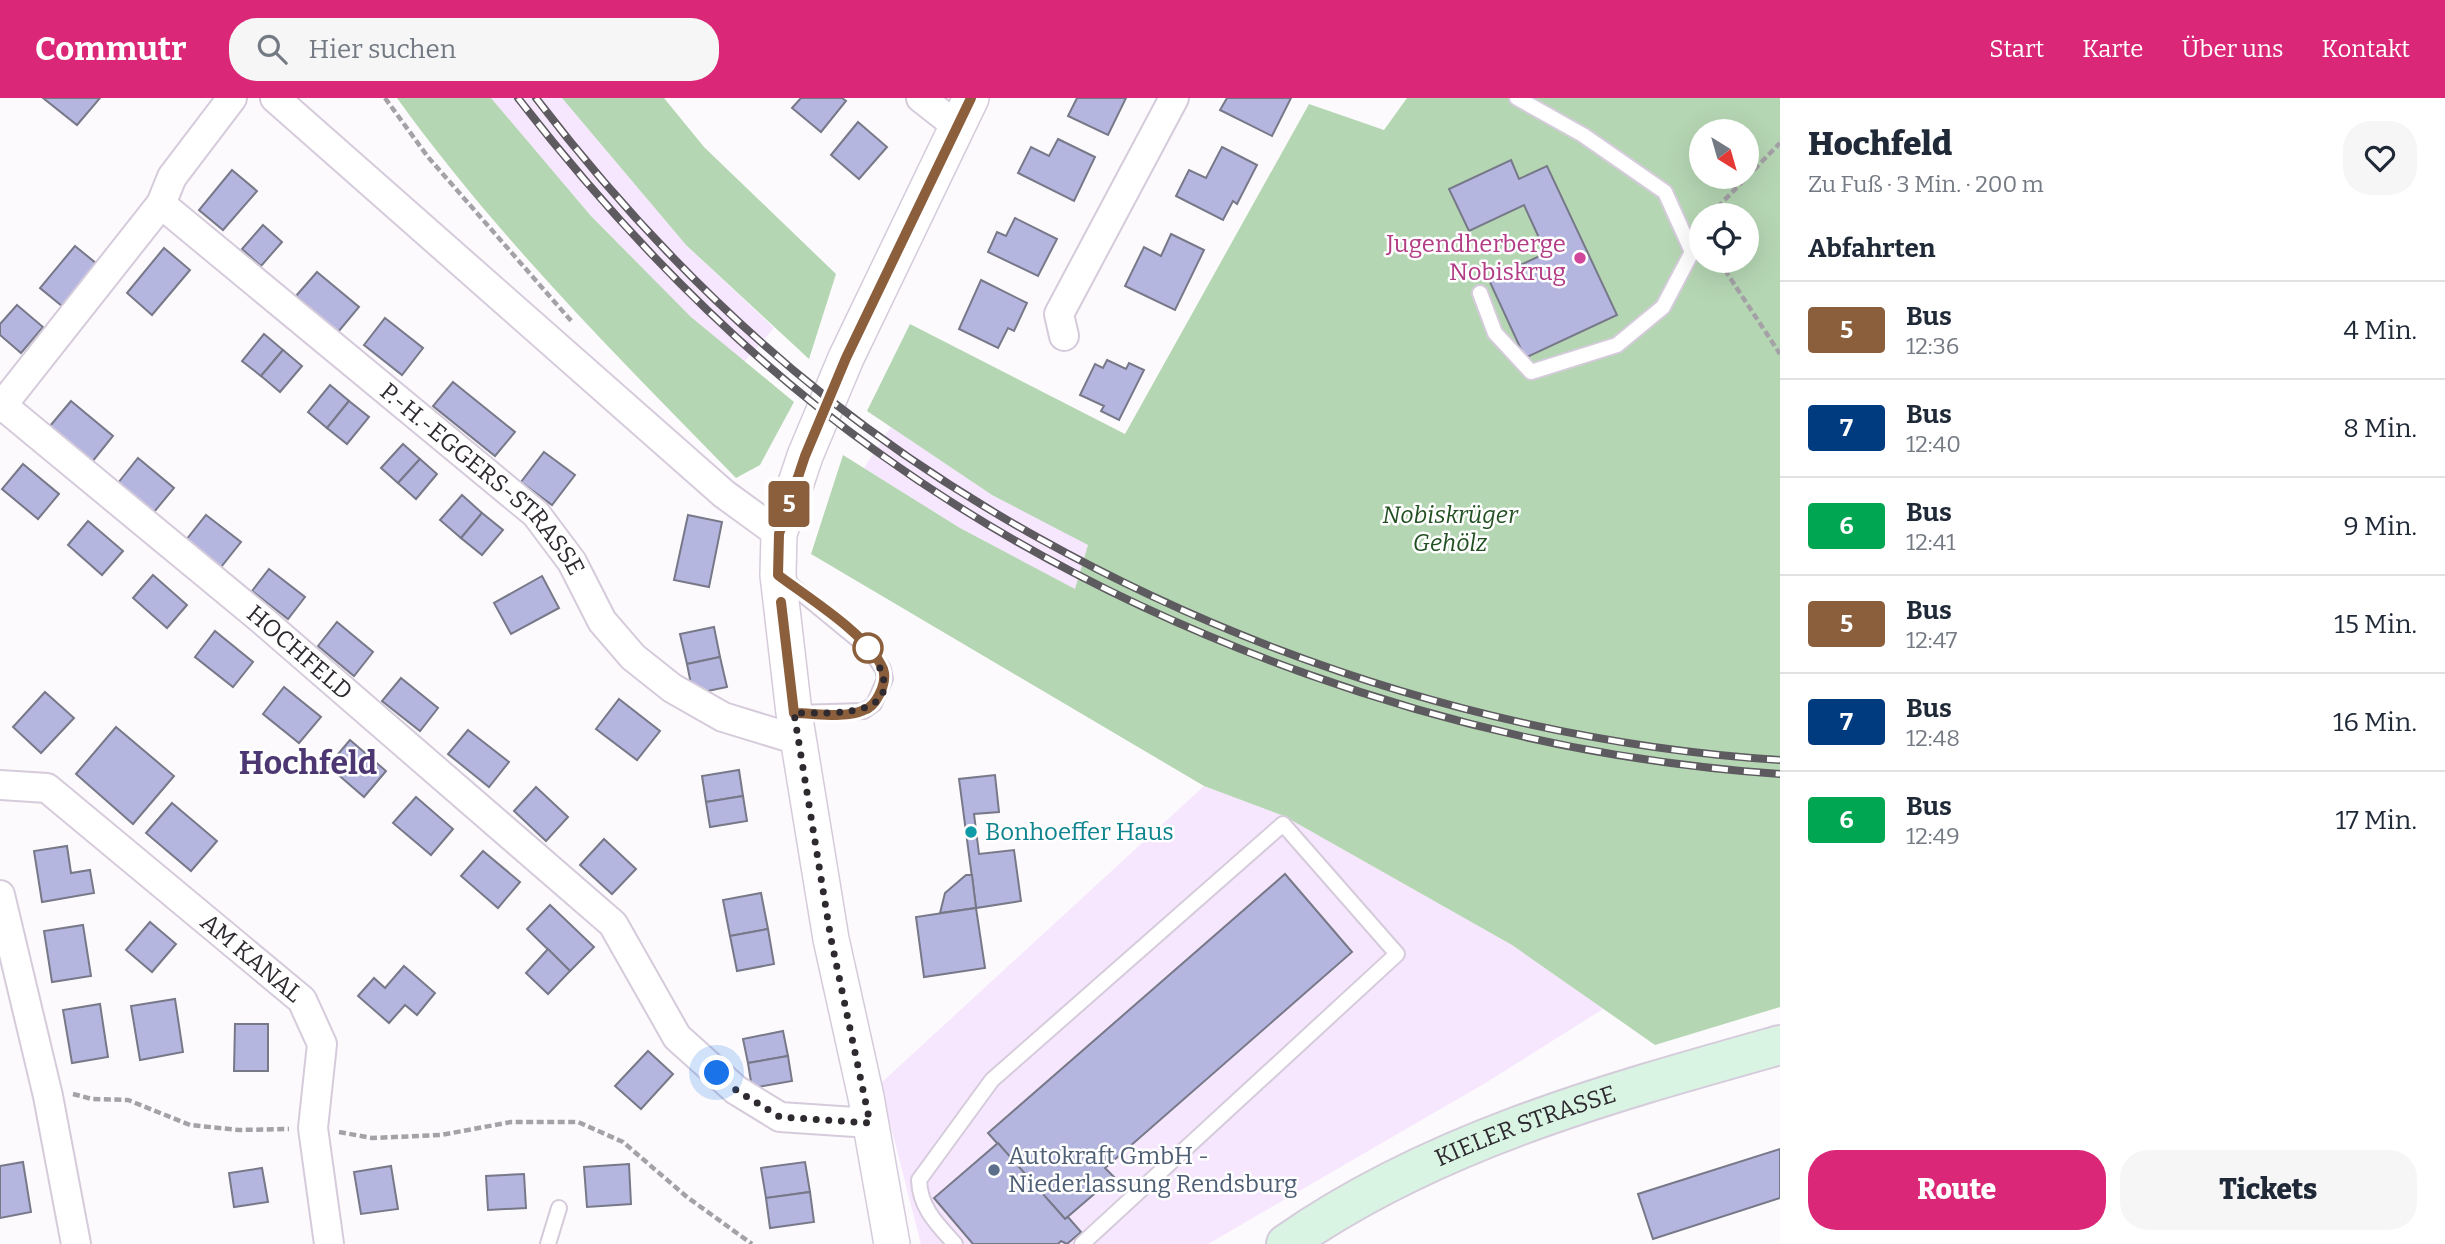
<!DOCTYPE html>
<html lang="de">
<meta charset="utf-8">
<style>
:root{--surface:#fff;--page:#f6f6f7;--text:#1f2937;--muted:#747a83;--line:#e0e1e3;--accent:#db2777}
body{margin:0;font-family:Bitter,serif;background:var(--page);color:var(--text);height:100vh;display:flex;flex-direction:column;font-size:26px;white-space:nowrap}
*{box-sizing:border-box;margin:0}
p{font-size:23px;color:var(--muted)}
.icon{flex:none;width:38px;height:38px;fill:none;stroke:currentColor;stroke-width:2;stroke-linecap:round;stroke-linejoin:round}
.map{position:relative;flex:1;overflow:hidden}
.panel{display:flex;flex-direction:column;background:var(--surface);width:665px}
.panel>*{flex:none}
.badge{padding:0 14px;border-radius:5px;font-size:24px;line-height:46px}
.needle{width:46px;rotate:143deg}
.controls{position:absolute;left:1689px;top:21px;display:grid;gap:14px}
.controls a{display:grid;place-items:center;width:70px;height:70px;border-radius:50%;background:var(--surface);box-shadow:0 7px 28px #0002;font-size:35px}
.you{position:absolute;width:35px;height:35px;margin:-18px;border:5px solid #fff;border-radius:50%;background:#1a73e8;box-shadow:0 0 0 10px #1a73e833}
.map>.badge{position:absolute;translate:-50% -50%;box-shadow:0 0 0 4px #fff}
h2{padding:0 28px;font-size:26px;line-height:63px}
.round{display:grid;place-items:center;flex:none;width:74px;height:74px;border-radius:28px;background:var(--page)}
.headline{display:flex;align-items:center;justify-content:space-between;height:119px;padding:0 28px}
h1{font-size:33px;font-weight:800;line-height:52px}
.action{display:flex;gap:14px;margin-top:auto;padding:14px 28px}
.action a{flex:1;height:80px;border-radius:28px;background:var(--accent);color:#fff;font-size:28px;font-weight:800;line-height:80px;text-align:center}
.action a+a{background:var(--page);color:var(--text)}
ul{padding:0;list-style:none}
li{display:flex;align-items:center;gap:21px;height:98px;padding:0 28px;border-top:2px solid var(--line)}
li div{flex:1}
li b{display:block;font-size:26px}
li em{font-style:normal}
li .badge{min-width:77px;font-weight:700;text-align:center}
header{display:flex;align-items:center;gap:42px;box-sizing:border-box;height:98px;padding:0 35px;background:var(--accent);color:#fff}
header strong{font-size:33px}
nav{display:flex;gap:38px;margin-inline-start:auto;font-size:24px}
.search{width:490px;height:63px;background:var(--page);display:flex;align-items:center;gap:18px;box-sizing:border-box;padding:0 24px;border-radius:28px;color:var(--muted);font-size:26px}
main{display:flex;flex:1;min-height:0}
.map>svg:first-child{display:block}
.built{fill:#f6e7fe}
.forest{fill:#b5d6b3;fill-rule:evenodd}
.building{fill:#b5b6e0;stroke:#777888;stroke-width:2}
.lines{fill:none;stroke-linecap:round;stroke-linejoin:round}
.service-casing{stroke:#d5cbdb;stroke-width:18}
.minor-casing{stroke:#d5cbdb;stroke-width:32}
.tertiary-casing{stroke:#d5cbdb;stroke-width:38}
.secondary-casing{stroke:#d5cbdb;stroke-width:42}
.path{stroke:#a5a2a7;stroke-width:4.5;stroke-dasharray:7 3.5;stroke-linecap:butt}
.service{stroke:#fff;stroke-width:14}
.minor{stroke:#fff;stroke-width:28}
.tertiary{stroke:#fff;stroke-width:35}
.secondary{stroke:#daf4e4;stroke-width:38}
.rail-casing{stroke:#5e5b60;stroke-width:8}
.rail{stroke:#fff;stroke-width:5;stroke-dasharray:16;stroke-linecap:butt}
.line-casing{stroke:#fff;stroke-width:16}
.line{stroke:#8b5e3c;stroke-width:10}
.walk{stroke:#2e2a30;stroke-width:7;stroke-dasharray:0 12.6}
.hotel-dot{fill:#d1479c;stroke:#fff;stroke-width:2.5}
.stop-dot{fill:#fff;stroke:#8b5e3c;stroke-width:3.5}
.culture-dot{fill:#0f9aa8;stroke:#fff;stroke-width:2.5}
.service-dot{fill:#5c6f8a;stroke:#fff;stroke-width:2.5}
.labels{text-anchor:middle;stroke-width:5;stroke-linejoin:round;paint-order:stroke}
.hotel-label{font-size:24px;fill:#b23c85;stroke:#fff;text-anchor:end}
.street-label{font-size:24px;fill:#2e2a30;stroke:#fff}
.park-label{font-size:24px;font-style:italic;fill:#235022;stroke:#fff}
.culture-label{font-size:24px;fill:#0d838f;stroke:#fff;text-anchor:start}
.service-label{font-size:24px;fill:#4e5e75;stroke:#fff;text-anchor:start}
.district-label{font-size:32px;font-weight:bold;fill:#4c3773;stroke:#fff}
</style>
<header>
<strong>Commutr</strong>
<div class="search"><svg class="icon" aria-label="search" viewBox="0 0 24 24"><circle cx="10" cy="10" r="6"/><path d="M15 15l6 6"/></svg>Hier suchen</div>
<nav><a>Start</a><a>Karte</a><a>Über uns</a><a>Kontakt</a></nav>
</header>
<main>
<div class="map">
<svg width="1780" height="1146" viewBox="0 0 1780 1146">
<rect width="100%" height="100%" fill="#fcfafd"/>
<g class="built">
<polygon points="491,0 562,0 686,147 774,230 744,264 691,219 591,118"/>
<polygon points="891,329 992,397 1174,488 1075,492 960,430 864,370"/>
<polygon points="1204,688 1284,718 1512,847 1603,911 1487,984 1208,1146 921,1146 880,986"/>
</g>
<g class="forest">
<path d="M397 0H491L591 118 691 219 794 304 760 367 736 380C616 257 498 140 397 0Z"/>
<polygon points="562,0 664,0 704,49 836,176 809,261 686,147"/>
<path d="M1407 0H1780V909L1655 947 1512 847 1284 718 1204 688 811 456 843 357 960 430 1075 491 1088 447 992 397 867 313 910 226 1125 336 1309 6 1384 32ZM1701 33H1746V79H1701ZM1701 117H1746V163H1701Z"/>
</g>
<g class="building">
<polygon points="43,0 100,0 77,27"/>
<polygon points="801,0 842,0 846,3 821,34 792,10"/>
<polygon points="1077,0 1126,0 1108,37 1068,18"/>
<polygon points="1227,0 1291,0 1272,38 1220,12"/>
<polygon points="858,24 887,49 859,81 831,57"/>
<polygon points="1058,41 1095,59 1074,103 1018,75 1031,49 1049,58"/>
<polygon points="1222,49 1257,67 1237,106 1233,103 1223,122 1176,98 1189,72 1206,80"/>
<polygon points="1511,62 1519,81 1547,68 1617,217 1525,260 1489,182 1546,155 1524,107 1469,133 1449,91"/>
<polygon points="232,72 257,93 223,132 199,112"/>
<polygon points="1015,120 1057,141 1038,178 988,154 997,134 1006,138"/>
<polygon points="263,127 282,144 261,168 242,151"/>
<polygon points="1171,136 1204,152 1175,212 1125,188 1144,149 1161,158"/>
<polygon points="75,148 97,166 62,208 40,190"/>
<polygon points="164,150 190,172 152,217 127,195"/>
<polygon points="317,174 359,209 338,234 296,198"/>
<polygon points="981,182 1027,205 1014,233 1008,230 998,250 959,231"/>
<polygon points="17,207 43,229 21,255 0,237 0,226"/>
<polygon points="385,220 423,250 402,277 364,247"/>
<polygon points="264,236 283,252 261,278 242,263"/>
<polygon points="283,252 302,268 280,294 261,278"/>
<polygon points="1107,262 1126,271 1129,265 1144,272 1119,322 1101,313 1104,308 1080,297 1095,266 1103,270"/>
<polygon points="453,284 515,334 495,358 433,308"/>
<polygon points="330,287 349,303 327,330 308,314"/>
<polygon points="71,303 113,338 92,364 50,328"/>
<polygon points="349,303 369,319 347,346 327,330"/>
<polygon points="403,346 420,361 398,385 381,370"/>
<polygon points="544,354 575,377 552,407 521,384"/>
<polygon points="138,360 174,390 154,414 118,385"/>
<polygon points="420,361 437,376 416,401 398,385"/>
<polygon points="23,366 59,396 38,421 2,391"/>
<polygon points="462,397 482,415 461,440 440,422"/>
<polygon points="482,415 503,432 482,457 461,440"/>
<polygon points="206,417 241,444 221,469 186,442"/>
<polygon points="688,417 722,424 709,489 674,482"/>
<polygon points="88,423 123,453 102,477 68,447"/>
<polygon points="269,471 305,499 288,521 252,493"/>
<polygon points="153,477 187,507 167,530 133,500"/>
<polygon points="542,478 559,510 511,536 494,505"/>
<polygon points="337,524 373,554 354,578 318,548"/>
<polygon points="714,529 720,559 687,566 680,536"/>
<polygon points="215,533 253,564 233,589 195,559"/>
<polygon points="720,559 727,589 693,596 687,566"/>
<polygon points="401,580 438,610 420,633 382,603"/>
<polygon points="284,589 321,619 299,645 263,616"/>
<polygon points="45,594 74,620 41,655 13,629"/>
<polygon points="619,601 660,633 637,662 596,631"/>
<polygon points="116,629 174,678 133,726 76,676"/>
<polygon points="468,632 509,664 489,689 448,656"/>
<polygon points="350,642 386,673 364,699 328,668"/>
<polygon points="739,672 743,698 706,704 702,678"/>
<polygon points="995,677 999,714 974,716 979,756 1014,752 1021,803 976,810 959,681"/>
<polygon points="536,689 568,719 546,743 514,713"/>
<polygon points="743,698 747,723 710,729 706,704"/>
<polygon points="416,699 453,731 431,757 393,725"/>
<polygon points="172,705 217,743 191,773 146,735"/>
<polygon points="604,741 636,771 612,796 580,767"/>
<polygon points="67,748 71,775 90,772 94,795 42,804 34,753"/>
<polygon points="483,753 520,784 498,810 461,778"/>
<polygon points="1285,776 1352,854 1105,1070 1114,1079 1065,1121 988,1035"/>
<polygon points="966,777 972,777 976,810 940,815 945,795"/>
<polygon points="761,795 768,831 730,838 723,802"/>
<polygon points="550,807 594,849 570,873 527,831"/>
<polygon points="976,810 985,870 924,879 916,819"/>
<polygon points="150,824 176,846 152,874 126,852"/>
<polygon points="83,827 91,878 52,884 44,833"/>
<polygon points="768,831 774,866 737,873 730,838"/>
<polygon points="548,851 570,873 548,896 526,875"/>
<polygon points="404,868 435,895 417,917 405,907 389,925 358,898 374,880 385,890"/>
<polygon points="175,901 183,954 140,962 131,908"/>
<polygon points="100,906 108,959 72,965 63,912"/>
<polygon points="235,926 268,926 268,973 234,973"/>
<polygon points="783,933 788,958 748,965 743,941"/>
<polygon points="648,953 673,976 641,1011 615,988"/>
<polygon points="788,958 792,983 752,990 748,965"/>
<polygon points="998,1045 1065,1121 1068,1119 1081,1134 1067,1146 1061,1143 1058,1146 973,1146 934,1100"/>
<polygon points="1780,1051 1780,1100 1653,1141 1638,1096"/>
<polygon points="23,1064 31,1114 0,1120 0,1068"/>
<polygon points="805,1064 810,1094 766,1100 761,1070"/>
<polygon points="629,1066 631,1106 587,1109 584,1069"/>
<polygon points="391,1068 398,1111 361,1116 354,1074"/>
<polygon points="262,1070 268,1104 234,1109 229,1075"/>
<polygon points="524,1076 526,1110 488,1112 486,1078"/>
<polygon points="810,1094 814,1124 770,1130 766,1100"/>
</g>
<g class="lines">
<g class="service-casing">
<g id="service">
<polyline points="1480,195 1495,235 1531,274 1617,247 1663,209 1692,154 1665,94 1583,37 1517,0"/>
<polyline points="784,481 868,550 883,571 885,581 874,606 864,613 795,615"/>
<polyline points="548,1146 559,1110"/>
<path d="M955 1146C937 1126 920 1110 919 1082L992 982 1283 726 1397 856 1082 1146"/>
</g>
</g>
<g class="minor-casing">
<g id="minor">
<polyline points="275,0 724,396 779,436"/>
<polyline points="921,0 958,29"/>
<path id="s1" d="M161 106 536 416 572 464 602 523 633 559 672 590 723 619 798 642"/>
<polyline points="1064,238 1059,216 1174,0"/>
<path id="s2" d="M2 307 261 521 613 826 677 939 736 992 780 1019 870 1025"/>
<polyline points="0,310 161,106 172,79 232,0"/>
<path id="s3" d="M0 687 47 690 302 902 322 946 313 1030 329 1146"/>
<polyline points="0,797 48,998 76,1146"/>
</g>
</g>
<g class="tertiary-casing">
<polyline id="tertiary" points="892,1146 866,999 831,841 794,615 778,477 779,436 805,358 846,260 971,0"/>
</g>
<g class="secondary-casing">
<g id="secondary">
<path id="s4" d="M1286 1146C1433 1043 1609 995 1780 947"/>
</g>
</g>
<g class="path">
<polyline points="385,0 428,59 573,225"/>
<polyline points="1710,117 1780,45"/>
<polyline points="1719,163 1780,256"/>
<polyline points="73,996 92,1001 128,1002 190,1027 239,1032 289,1031"/>
<polyline points="339,1034 372,1040 441,1037 511,1024 578,1024 623,1044 687,1099 752,1146"/>
</g>
<use href="#service" class="service"/>
<use href="#minor" class="minor"/>
<use href="#tertiary" class="tertiary"/>
<use href="#secondary" class="secondary"/>
<g class="rail-casing">
<g id="rail">
<path d="M518 0C621 133 739 255 876 353 1131 537 1466 655 1780 676"/>
<path d="M536 0C620 110 717 212 825 298 1090 507 1444 641 1780 662"/>
</g>
</g>
<use href="#rail" class="rail"/>
</g>
<g class="lines">
<g class="line-casing">
<path id="line" d="M781 504 794 615C815 615 845 621 864 612 871 610 876 603 879 597 883 590 886 579 883 571 869 537 807 499 778 477L779 436 805 358 846 260 971 0"/>
</g>
<use href="#line" class="line"/>
<path class="walk" d="M717 975 736 992 780 1019 870 1025 831 841 794 615C840 615 918 620 868 550"/>
</g>
<circle class="hotel-dot" cx="1580" cy="160" r="7"/>
<circle class="stop-dot" cx="868" cy="550" r="14"/>
<circle class="culture-dot" cx="971" cy="734" r="7"/>
<circle class="service-dot" cx="994" cy="1072" r="7"/>
<g class="labels">
<g class="hotel-label">
<text x="1566" y="154">Jugendherberge<tspan x="1566" dy="28">Nobiskrug</tspan></text>
</g>
<g class="street-label">
<text dy="8" stroke="none"><textPath href="#s1" startOffset="424">P.-H.-EGGERS-STRASSE</textPath></text>
<text dy="8" stroke="none"><textPath href="#s2" startOffset="387">HOCHFELD</textPath></text>
<text dy="8" stroke="none"><textPath href="#s3" startOffset="313">AM KANAL</textPath></text>
<text dy="8" stroke="none"><textPath href="#s4" startOffset="268">KIELER STRASSE</textPath></text>
</g>
<g class="park-label">
<text x="1450" y="425">Nobiskrüger<tspan x="1450" dy="28">Gehölz</tspan></text>
</g>
<g class="culture-label">
<text x="985" y="742">Bonhoeffer Haus</text>
</g>
<g class="service-label">
<text x="1008" y="1066">Autokraft GmbH -<tspan x="1008" dy="28">Niederlassung Rendsburg</tspan></text>
</g>
<g class="district-label">
<text x="308" y="676">Hochfeld</text>
</g>
</g>
</svg>
<div class="controls">
<a><svg class="needle" viewBox="-14 -14 28 28"><path d="M0-13l5 13h-10z" fill="#e53935"/><path d="M0 13l5-13h-10z" fill="#747a83"/></svg></a>
<a><svg class="icon" aria-label="locate" viewBox="0 0 24 24"><circle cx="12" cy="12" r="6"/><path d="M12 2v4M12 18v4M2 12h4M18 12h4"/></svg></a>
</div>
<div class="you" style="left:717px;top:975px"></div>
<b class="badge" style="left:789px;top:406px;background:#8b5e3c;color:#fff">5</b>
</div>
<section class="panel">
<div class="headline"><div><h1>Hochfeld</h1><p>Zu Fuß · 3 Min. · 200 m</p></div><a class="round"><svg class="icon" aria-label="heart" viewBox="0 0 24 24"><path d="M12 20l-8-8c-3-5 5-10 8-4 3-6 11-1 8 4z"/></svg></a></div>
<h2>Abfahrten</h2>
<ul>
<li><span class="badge" style="background:#8b5e3c;color:#fff">5</span><div><b>Bus</b><p>12:36</p></div><em>4 Min.</em></li>
<li><span class="badge" style="background:#003b80;color:#fff">7</span><div><b>Bus</b><p>12:40</p></div><em>8 Min.</em></li>
<li><span class="badge" style="background:#00a651;color:#fff">6</span><div><b>Bus</b><p>12:41</p></div><em>9 Min.</em></li>
<li><span class="badge" style="background:#8b5e3c;color:#fff">5</span><div><b>Bus</b><p>12:47</p></div><em>15 Min.</em></li>
<li><span class="badge" style="background:#003b80;color:#fff">7</span><div><b>Bus</b><p>12:48</p></div><em>16 Min.</em></li>
<li><span class="badge" style="background:#00a651;color:#fff">6</span><div><b>Bus</b><p>12:49</p></div><em>17 Min.</em></li>
</ul>
<div class="action"><a>Route</a><a>Tickets</a></div>
</section>
</main>
